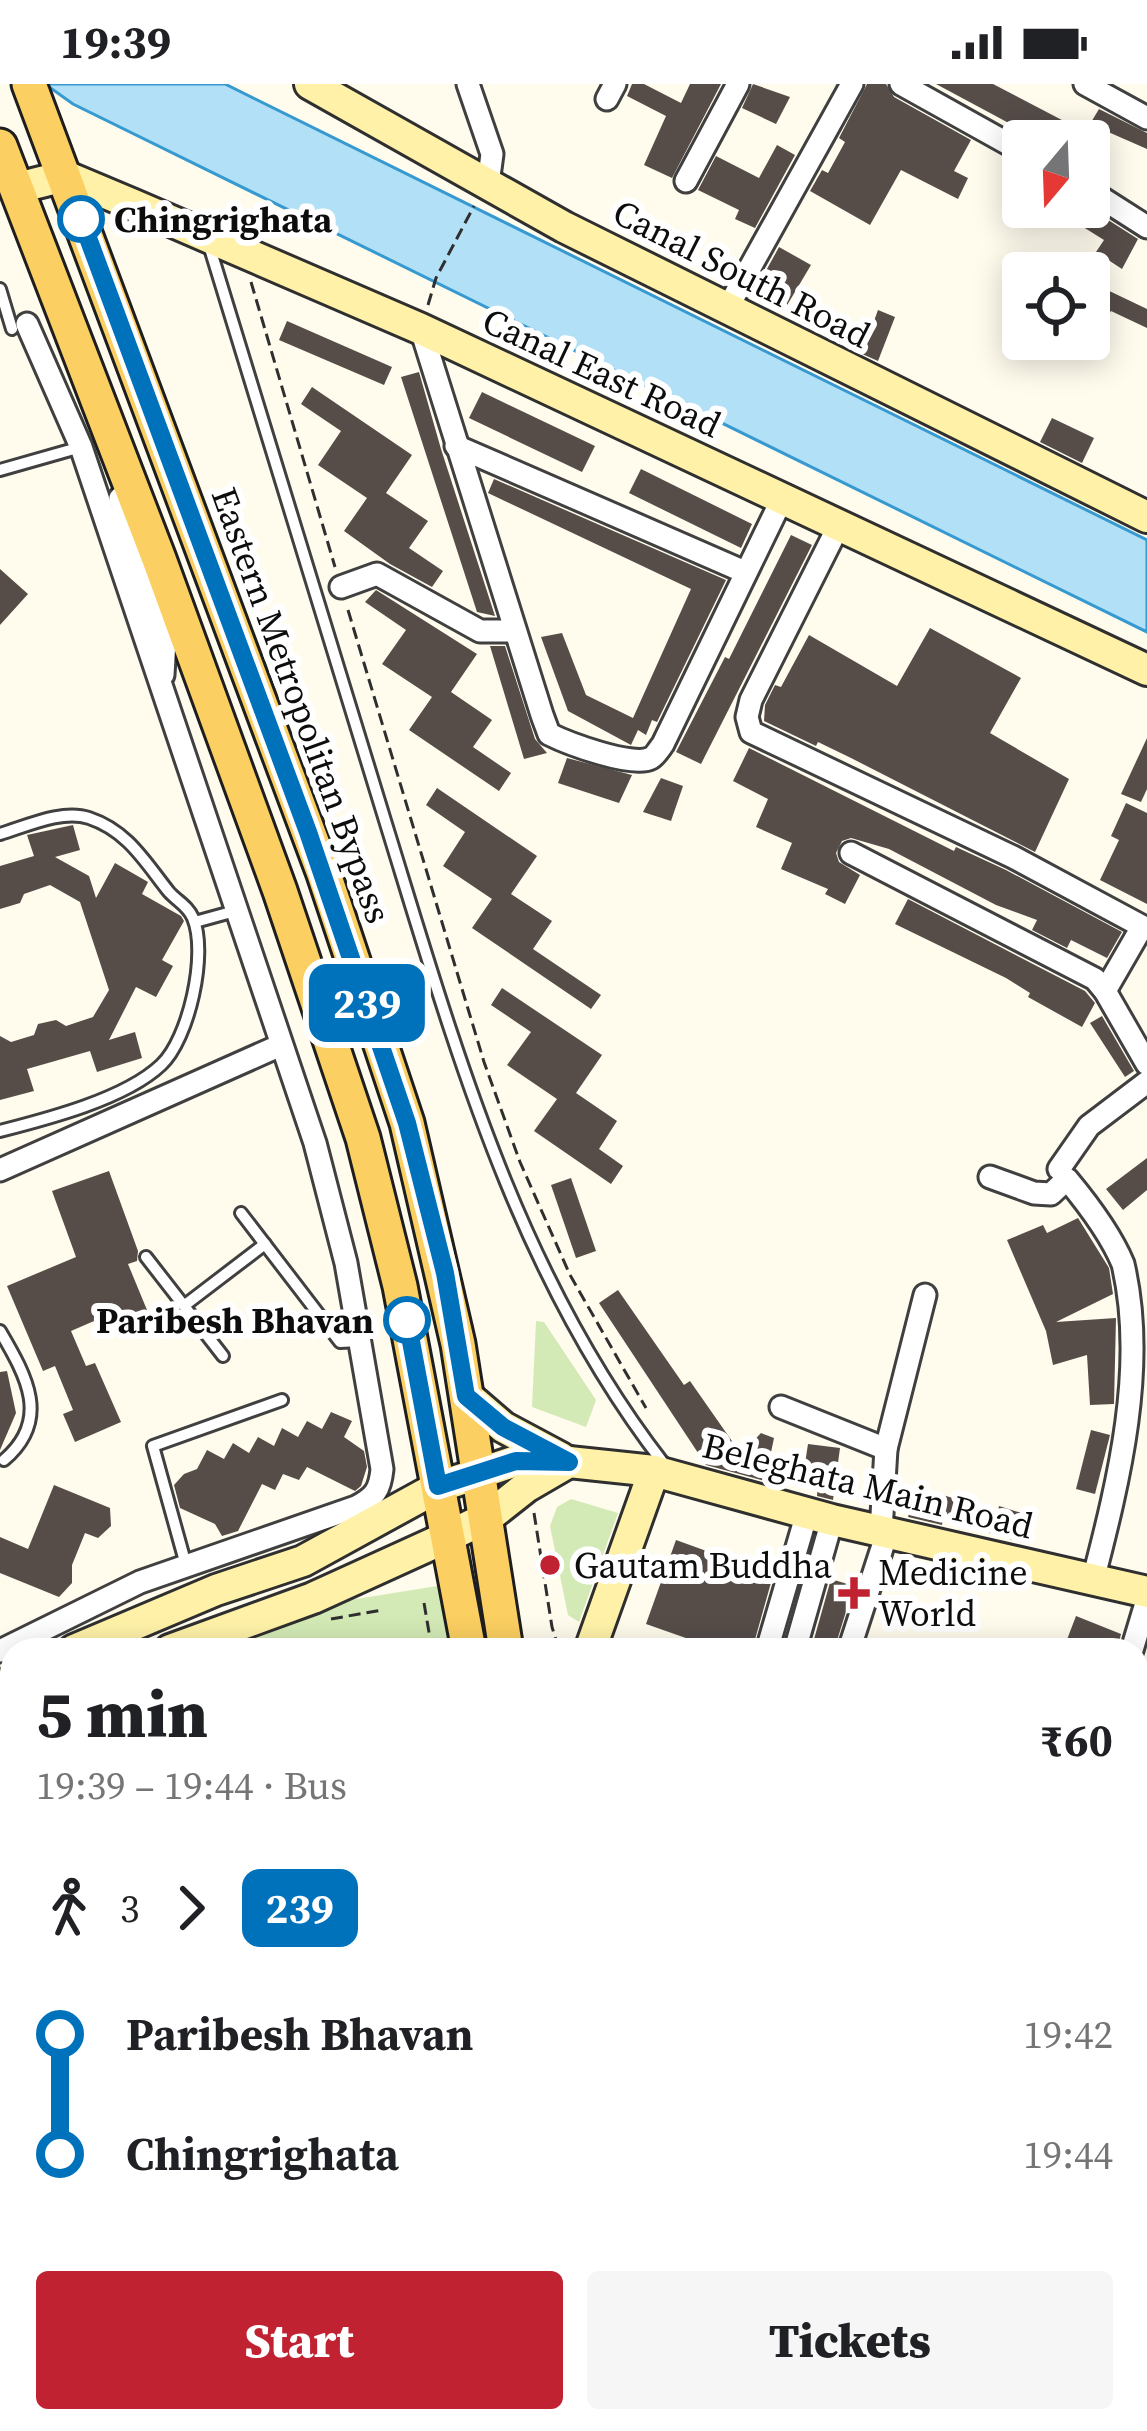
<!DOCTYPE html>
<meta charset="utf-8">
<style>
:root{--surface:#fff;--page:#f6f6f6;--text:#202124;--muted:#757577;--accent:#c02231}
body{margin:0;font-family:"Source Serif 4",serif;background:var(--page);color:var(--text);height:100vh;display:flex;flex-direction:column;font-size:45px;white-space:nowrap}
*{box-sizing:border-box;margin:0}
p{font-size:39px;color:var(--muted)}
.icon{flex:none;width:66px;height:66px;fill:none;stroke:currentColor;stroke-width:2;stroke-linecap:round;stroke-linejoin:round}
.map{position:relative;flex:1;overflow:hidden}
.panel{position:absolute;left:0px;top:1554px;width:1149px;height:795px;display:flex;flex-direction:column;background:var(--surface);border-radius:36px 36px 0 0;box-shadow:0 6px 30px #0003}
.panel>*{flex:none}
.badge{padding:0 24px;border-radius:18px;font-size:42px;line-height:78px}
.needle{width:78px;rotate:199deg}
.tools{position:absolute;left:1002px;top:36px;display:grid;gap:24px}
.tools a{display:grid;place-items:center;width:108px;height:108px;border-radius:12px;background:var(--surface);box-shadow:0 6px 30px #0003;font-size:60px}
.map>.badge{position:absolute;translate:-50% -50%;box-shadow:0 0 0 6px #fff}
.legs{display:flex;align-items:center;gap:18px;height:132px;padding:0 36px;font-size:39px}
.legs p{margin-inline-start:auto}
.summary{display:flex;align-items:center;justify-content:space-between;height:204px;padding:0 36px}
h1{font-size:66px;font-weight:800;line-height:90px}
.button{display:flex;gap:24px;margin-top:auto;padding:24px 36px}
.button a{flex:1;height:138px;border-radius:12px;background:var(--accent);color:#fff;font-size:48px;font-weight:800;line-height:138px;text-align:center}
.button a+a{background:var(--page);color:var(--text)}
ul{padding:0 36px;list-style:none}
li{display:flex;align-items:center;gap:42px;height:120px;font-size:45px}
li i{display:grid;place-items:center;width:18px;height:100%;margin:0 15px;background:currentColor}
li i::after{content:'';width:30px;height:30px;margin:-15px;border:9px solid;border-radius:50%;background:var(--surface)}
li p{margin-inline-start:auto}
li:first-child i{background:linear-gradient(#0000 50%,currentColor 0)}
li:last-child i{background:linear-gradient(currentColor 50%,#0000 0)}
.status{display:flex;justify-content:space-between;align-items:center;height:84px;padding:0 60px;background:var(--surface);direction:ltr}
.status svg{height:33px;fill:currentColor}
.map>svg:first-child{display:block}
.green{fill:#d3eab6}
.pitch{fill:#e5f1c8}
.water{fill:#b1e0f7;stroke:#3699d0;stroke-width:3}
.building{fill:#564d49}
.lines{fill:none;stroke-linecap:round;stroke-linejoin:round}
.lane-casing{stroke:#404040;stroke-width:16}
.street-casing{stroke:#404040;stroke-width:27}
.secondary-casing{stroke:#2f2f2f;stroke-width:36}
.primary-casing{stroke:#1e1e1e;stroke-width:39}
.path{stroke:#2f2f2f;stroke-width:3;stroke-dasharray:12 6;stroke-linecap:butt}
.lane{stroke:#fff;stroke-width:10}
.street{stroke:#fff;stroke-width:21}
.secondary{stroke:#fff2a8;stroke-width:30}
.primary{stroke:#fbcf61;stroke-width:33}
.line-1-casing{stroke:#fff;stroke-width:27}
.line-1{stroke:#0072bc;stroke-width:18}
.stop-1-dot{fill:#fff;stroke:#0072bc;stroke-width:6}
.poi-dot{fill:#c02231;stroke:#fff;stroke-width:4.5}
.labels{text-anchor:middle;stroke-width:12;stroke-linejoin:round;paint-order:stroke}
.stop-label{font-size:36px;font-weight:bold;fill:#0d0d0d;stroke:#fff;text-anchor:start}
.street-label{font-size:36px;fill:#0d0d0d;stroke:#fff}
.poi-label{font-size:36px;fill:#0d0d0d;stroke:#fff;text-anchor:start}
</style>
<div class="status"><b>19:39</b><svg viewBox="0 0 49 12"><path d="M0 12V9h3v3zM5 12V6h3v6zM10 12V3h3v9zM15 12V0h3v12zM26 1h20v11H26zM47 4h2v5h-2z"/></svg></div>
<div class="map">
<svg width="1147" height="2347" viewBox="0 0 1147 2347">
<rect width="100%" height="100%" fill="#fffbed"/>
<g class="green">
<polygon points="536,1237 544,1238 596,1316 586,1343 532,1323"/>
<polygon points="571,1415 618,1429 579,1538 568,1531 550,1442 557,1423"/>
<polygon points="437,1502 454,1566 198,1566 319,1521"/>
<polygon points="12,1656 12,2337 512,2337 512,2347 0,2347 0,1663"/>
</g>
<g class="pitch">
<polygon points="0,1781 12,1791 12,1934 0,1924"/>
<polygon points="12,2159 12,2337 434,2337 427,2347 0,2347 0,2176"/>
</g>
<polygon class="water" points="45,0 225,0 1147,456 1147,548 73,20"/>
<g class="building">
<polygon points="632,0 644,0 681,19 690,0 721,0 672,94 644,81 666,32 627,12"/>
<polygon points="753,0 790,13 776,40 742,24"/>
<polygon points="867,0 886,0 894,13 971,56 954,87 968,94 958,115 901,86 870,141 810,107 822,86 828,89 845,58 839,54"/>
<polygon points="936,0 993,0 1102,57 1042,57"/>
<polygon points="1099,25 1147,49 1147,65 1090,40"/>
<polygon points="777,61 795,71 755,144 735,135 739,126 698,106 716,72 759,94"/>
<polygon points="1094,127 1138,155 1122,185 1096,168 1104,156 1080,141"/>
<polygon points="779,163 811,181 786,223 756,205"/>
<polygon points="1101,203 1147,225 1147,244 1111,227 1105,237 1089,228"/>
<polygon points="878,226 895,233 878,277 862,270"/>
<polygon points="287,237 392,283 384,301 279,256"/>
<polygon points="419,288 441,365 495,532 477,528 401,293"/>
<polygon points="312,303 412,371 386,409 428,437 409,464 443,487 432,503 390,480 344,447 367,414 318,381 341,347 301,320"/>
<polygon points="482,308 595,362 582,388 469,334"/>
<polygon points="1052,334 1094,354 1082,379 1040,358"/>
<polygon points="641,385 752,440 741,464 629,409"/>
<polygon points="494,395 726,496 657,638 652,636 646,651 638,646 631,661 568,627 541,553 562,549 586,611 633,634 691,505 488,409"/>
<polygon points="791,451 812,461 701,680 676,668 725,573 729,575"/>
<polygon points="0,485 28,510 0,541"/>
<polygon points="376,506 477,570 451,608 492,636 473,663 511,689 499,707 409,646 432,613 382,580 406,546 365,518"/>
<polygon points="930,544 1021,594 990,649 1069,695 1035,768 851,674 818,658 816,662 764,637 765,621 775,601 781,603 809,551 897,602"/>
<polygon points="490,562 505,562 535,655 547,669 524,675"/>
<polygon points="1147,654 1147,705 1141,718 1121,710"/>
<polygon points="749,664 954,767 956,763 1006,786 1122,848 1107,874 1071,856 1067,864 1032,846 1037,836 996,821 889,765 851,754 842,757 836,769 839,778 860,791 845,820 825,810 828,805 781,785 792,759 756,743 768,715 733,697"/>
<polygon points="567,674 632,691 619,719 558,699"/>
<polygon points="661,694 683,702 671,737 643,728"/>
<polygon points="437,704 537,772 511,810 552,837 533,865 601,911 591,925 472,844 492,815 443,782 465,748 426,721"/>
<polygon points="1126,719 1147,729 1147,820 1100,796 1119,756 1111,752"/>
<polygon points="73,741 80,766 55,773 89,792 96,814 115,779 148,798 142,810 181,832 184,837 162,876 173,882 156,913 136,903 109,956 135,948 142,974 97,988 90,967 27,985 34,1007 0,1016 0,952 11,958 34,951 38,940 56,936 66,942 93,933 109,906 80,818 50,801 24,810 20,819 0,825 0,782 34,772 27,751"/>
<polygon points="908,815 1085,907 1095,919 1082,943 1028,913 1030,909 1006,894 895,840"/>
<polygon points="502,904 602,971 576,1009 617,1037 599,1065 623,1082 611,1100 534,1047 557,1015 507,981 531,948 491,921"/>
<polygon points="1102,932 1134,987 1125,993 1090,939"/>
<polygon points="1147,1074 1147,1106 1123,1126 1106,1105"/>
<polygon points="109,1087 138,1167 137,1177 128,1180 147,1226 105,1244 101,1234 71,1247 86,1282 95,1279 121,1338 75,1358 63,1330 73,1326 55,1282 43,1287 7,1202 76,1173 52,1107"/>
<polygon points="571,1094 596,1167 576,1174 551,1101"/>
<polygon points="1078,1134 1109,1184 1113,1210 1056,1238 1116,1234 1114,1320 1090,1321 1087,1271 1053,1281 1046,1247 1007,1156 1043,1141 1047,1149"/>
<polygon points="618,1206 684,1301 690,1297 741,1370 761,1349 774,1354 765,1397 706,1381 599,1219"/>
<polygon points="7,1287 16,1329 0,1366 0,1288"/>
<polygon points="331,1328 352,1337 344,1353 364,1367 367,1383 361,1402 355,1407 307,1383 299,1396 283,1390 275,1406 262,1400 238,1447 222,1452 215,1440 180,1424 174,1401 184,1390 197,1385 207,1366 224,1375 233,1359 249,1369 258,1353 274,1362 282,1344 298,1353 307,1337 322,1345"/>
<polygon points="1091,1346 1110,1351 1095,1410 1076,1405"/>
<polygon points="808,1360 840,1364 833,1416 817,1412 818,1401 802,1399"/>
<polygon points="54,1401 110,1424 111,1442 98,1454 85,1449 72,1481 72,1499 59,1513 0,1489 0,1453 28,1465"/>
<polygon points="917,1403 998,1428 999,1422 1034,1433 1026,1460 943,1435 942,1441 908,1433"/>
<polygon points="676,1456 748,1482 750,1473 776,1481 752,1566 720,1566 646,1540"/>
<polygon points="831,1495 854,1502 834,1566 811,1566"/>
<polygon points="1076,1532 1121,1550 1117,1566 1063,1566"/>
</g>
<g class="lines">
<g class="lane-casing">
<g id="lane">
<path d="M209 161C269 355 327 549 387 743 456 967 518 1192 664 1380"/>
<polyline points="0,205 12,245"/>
<polyline points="0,386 81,363"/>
<path d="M0 750C27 742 62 725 89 734 128 747 145 778 169 808 177 817 188 822 193 834 208 869 189 955 161 981 125 1015 47 1035 0 1047"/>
<polyline points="195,838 235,827"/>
<polyline points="241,1129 340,1258 359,1257"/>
<polyline points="146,1173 223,1272"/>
<polyline points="185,1221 265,1160"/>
<path d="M0 1247C27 1293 51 1336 4 1376"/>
<polyline points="186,1481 153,1362 282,1316"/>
<polyline points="298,1566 301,1566"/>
<polyline points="0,1965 12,1974"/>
<polyline points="0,2122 12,2106"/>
<polyline points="458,2347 464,2337"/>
</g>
</g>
<g class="street-casing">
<g id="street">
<polyline points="468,0 492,70 488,100"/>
<polyline points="901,0 1023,68"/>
<polyline points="1085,0 1147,34"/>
<polyline points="607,15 615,0"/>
<polyline points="686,97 738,0"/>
<polyline points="1089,106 1147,143"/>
<polyline points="727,225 852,0"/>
<path d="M421 245 542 631 549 650C567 659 633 684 651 674 655 672 660 664 663 660L782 415"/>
<polyline points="456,362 745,488"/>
<polyline points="120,414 165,557 163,591"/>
<polyline points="838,443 751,616 747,633 751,648 1013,773 1147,845"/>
<polyline points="341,503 377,490 480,547 515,547"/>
<polyline points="851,769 1095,895 1105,907 1147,980"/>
<polyline points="1105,907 1142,843"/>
<polyline points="1059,1085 1089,1042 1147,998"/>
<polyline points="0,1086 281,961"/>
<path d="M990 1093 1034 1109 1051 1110 1067 1095C1087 1119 1111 1151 1123 1180 1147 1282 1119 1396 1093 1496"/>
<polyline points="781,1323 886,1365 881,1447"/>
<polyline points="886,1365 925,1211"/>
<polyline points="767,1566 807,1429"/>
<polyline points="795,1566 832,1436"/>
<polyline points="849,1566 887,1449"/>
<polyline points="1132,1566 1147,1516"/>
<path d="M0 1567 140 1498 356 1423C375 1413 380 1406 382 1385L346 1179 315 1059 81 363 27 240"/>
<polyline points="1137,2155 1147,2109"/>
<polyline points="819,2337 835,2342 837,2337"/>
<polyline points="658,2347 658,2337"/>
<polyline points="1030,2347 1032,2337"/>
<polyline points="1079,2347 1083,2337"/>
</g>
</g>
<g class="secondary-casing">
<g id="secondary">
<polyline points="310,0 564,143 1147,433"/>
<polyline points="17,104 65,92 134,121 421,245 1147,586"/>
<polyline points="467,1312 503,1343 561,1374"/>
<polyline points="74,1566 216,1506 303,1477 438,1403 516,1377 569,1378 654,1387 832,1436 1147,1508"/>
<polyline points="170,1566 313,1514 447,1453 488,1433 526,1403 569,1378"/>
<polyline points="590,1566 654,1387"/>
<polyline points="0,1604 12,1597"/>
<polyline points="0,1648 12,1641"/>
<polyline points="634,2337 635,2347"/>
</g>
</g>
<g class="primary-casing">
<g id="primary">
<polyline points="29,0 324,790 407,1039 458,1260 506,1566"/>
<polyline points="0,62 159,475 280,807 363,1054 400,1202 469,1566"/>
<polyline points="522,2337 523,2347"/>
<polyline points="574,2337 575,2347"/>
</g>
</g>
<g class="path">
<polyline points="251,198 335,483"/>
<polyline points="428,221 436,194 474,122"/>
<polyline points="348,526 484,978 520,1078 570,1191 646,1324"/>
<polyline points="534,1429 552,1543 557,1559 566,1557"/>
<polyline points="424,1519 432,1566"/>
<polyline points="331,1535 382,1526"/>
</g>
<use href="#lane" class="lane"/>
<use href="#street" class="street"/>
<use href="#secondary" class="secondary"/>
<use href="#primary" class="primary"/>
</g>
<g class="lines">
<g class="line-1-casing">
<polyline id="line-1" points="81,135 308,748 407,1039 445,1189 466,1312 503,1343 569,1378 516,1377 438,1402 407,1236"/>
</g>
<use href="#line-1" class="line-1"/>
</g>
<g class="stop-1-dot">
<circle cx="81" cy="135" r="21"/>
<circle cx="407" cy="1236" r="21"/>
</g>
<g class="poi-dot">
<circle cx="550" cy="1481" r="12"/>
<path d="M848 1491h12v12h12v12h-12v12h-12v-12h-12v-12h12z"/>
</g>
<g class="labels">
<g class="stop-label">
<text x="114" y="148">Chingrighata</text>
<text x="374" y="1249" text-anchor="end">Paribesh Bhavan</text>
</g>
<g class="street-label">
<text transform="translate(742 189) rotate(27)" y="13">Canal South Road</text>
<text transform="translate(602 288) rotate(25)" y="13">Canal East Road</text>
<text transform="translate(302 621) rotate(70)" y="13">Eastern Metropolitan Bypass</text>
<text transform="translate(868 1401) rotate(14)" y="13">Beleghata Main Road</text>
</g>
<g class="poi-label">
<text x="574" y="1494">Gautam Buddha</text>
<text x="878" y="1501">Medicine<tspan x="878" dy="41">World</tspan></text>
</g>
</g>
</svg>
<div class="tools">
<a><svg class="needle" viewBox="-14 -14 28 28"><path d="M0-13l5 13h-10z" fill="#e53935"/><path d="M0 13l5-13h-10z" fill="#757577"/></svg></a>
<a><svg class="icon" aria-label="locate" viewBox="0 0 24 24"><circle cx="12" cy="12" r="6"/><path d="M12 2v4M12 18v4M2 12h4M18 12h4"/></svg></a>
</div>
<b class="badge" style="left:367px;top:919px;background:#0072bc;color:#fff">239</b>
<section class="panel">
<div class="summary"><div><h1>5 min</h1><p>19:39 – 19:44 · Bus</p></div><b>₹60</b></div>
<div class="legs"><svg class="icon" aria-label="walk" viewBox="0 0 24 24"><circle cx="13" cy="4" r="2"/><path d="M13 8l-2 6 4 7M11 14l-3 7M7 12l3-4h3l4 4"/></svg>3<svg class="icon" aria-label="forward" viewBox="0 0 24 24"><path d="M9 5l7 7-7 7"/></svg><b class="badge" style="background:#0072bc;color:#fff">239</b></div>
<ul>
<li><i style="color:#0072bc"></i><b>Paribesh Bhavan</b><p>19:42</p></li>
<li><i style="color:#0072bc"></i><b>Chingrighata</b><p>19:44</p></li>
</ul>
<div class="button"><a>Start</a><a>Tickets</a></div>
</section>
</div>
